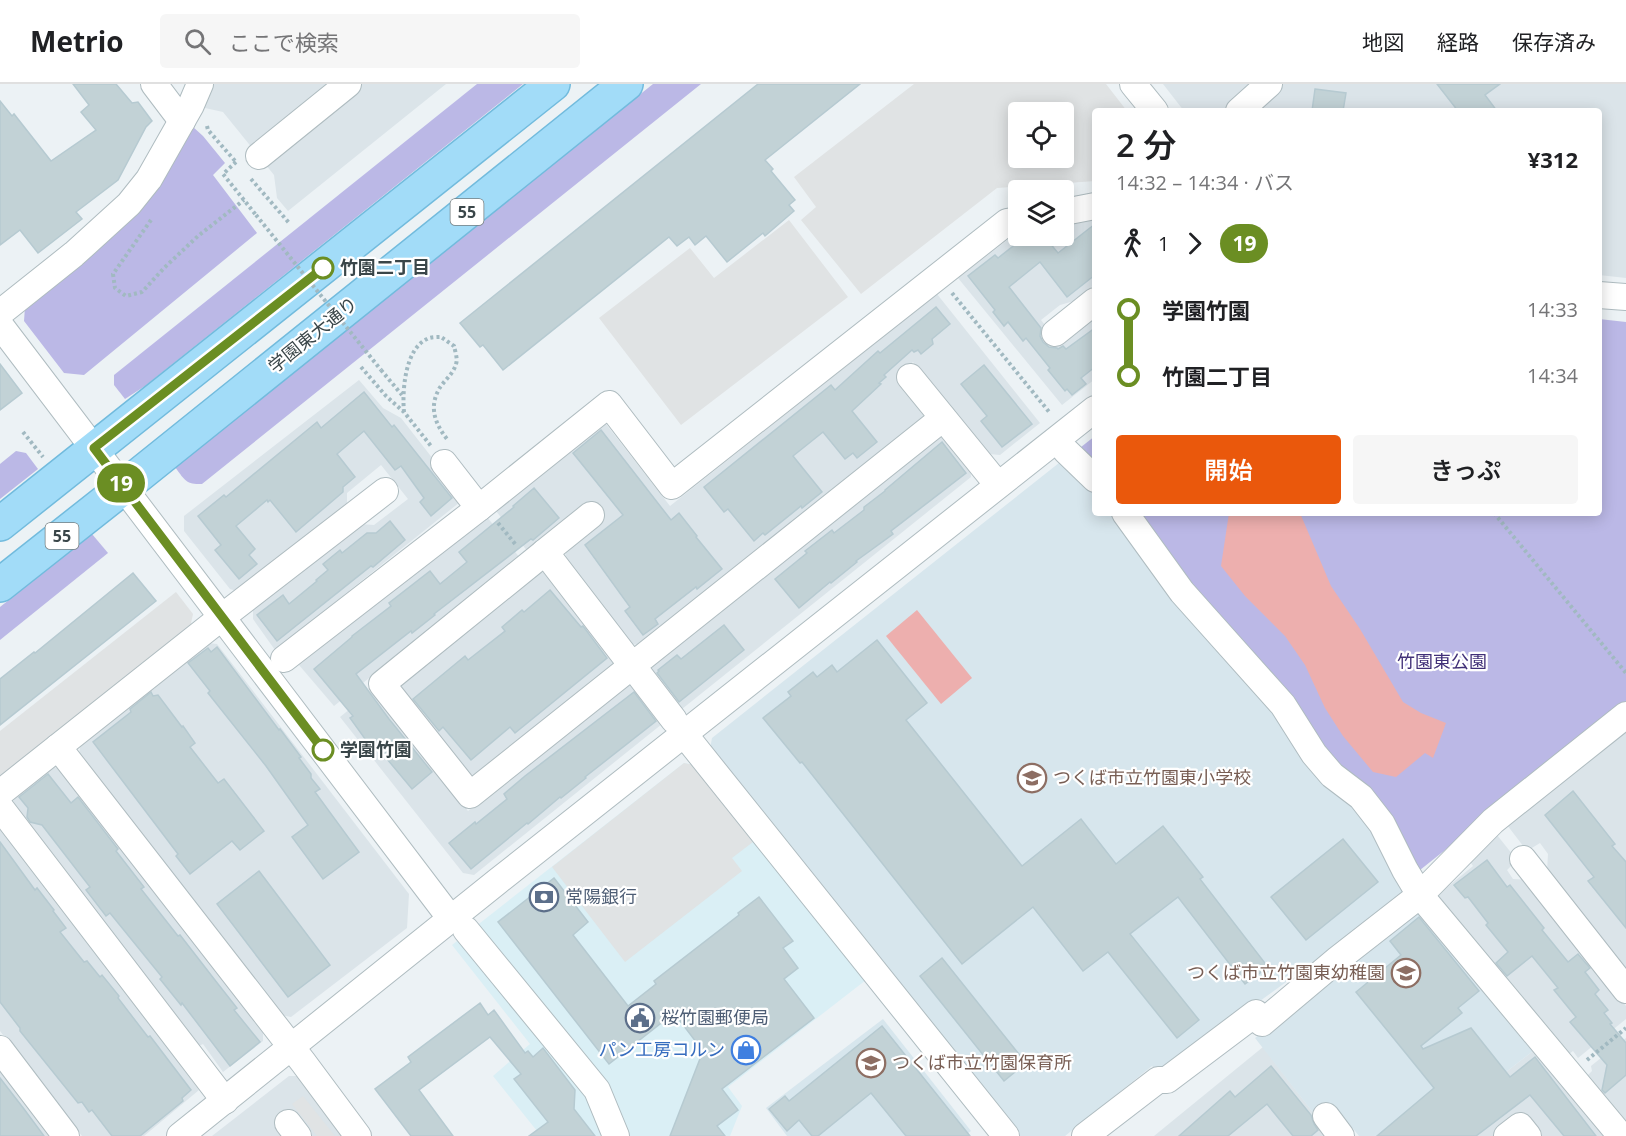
<!DOCTYPE html>
<html lang="ja">
<meta charset="utf-8">
<style>
:root{--surface:#fff;--page:#f6f6f6;--text:#202124;--muted:#757577;--line:#e0e0e0;--accent:#ea580c}
body{margin:0;font-family:"Open Sans","Noto Sans JP",sans-serif;background:var(--page);color:var(--text);height:100vh;display:flex;flex-direction:column;font-size:22px;white-space:nowrap}
*{box-sizing:border-box;margin:0}
p{font-size:20px;color:var(--muted)}
.icon{flex:none;width:33px;height:33px;fill:none;stroke:currentColor;stroke-width:2;stroke-linecap:round;stroke-linejoin:round}
.map{position:relative;flex:1;overflow:hidden}
.panel{position:absolute;left:1092px;top:24px;width:510px;height:408px;display:flex;flex-direction:column;background:var(--surface);border-radius:6px;box-shadow:0 3px 15px #0003}
.panel>*{flex:none}
.badge{padding:0 12px;border-radius:20px;font-size:21px;line-height:39px}
.buttons{position:absolute;left:1008px;top:18px;display:grid;gap:12px}
.buttons a{display:grid;place-items:center;width:66px;height:66px;border-radius:6px;background:var(--surface);box-shadow:0 3px 15px #0003;font-size:30px}
.map>.badge{position:absolute;translate:-50% -50%;box-shadow:0 0 0 3px #fff}
.legs{display:flex;align-items:center;gap:9px;height:66px;padding:0 24px;font-size:20px}
.legs p{margin-inline-start:auto}
.headline{display:flex;align-items:center;justify-content:space-between;height:102px;padding:0 24px}
h1{font-size:33px;font-weight:600;line-height:45px}
.action{display:flex;gap:12px;margin-top:auto;padding:12px 24px}
.action a{flex:1;height:69px;border-radius:6px;background:var(--accent);color:#fff;font-size:24px;font-weight:600;line-height:69px;text-align:center}
.action a+a{background:var(--page);color:var(--text)}
ul{padding:0 24px;list-style:none}
li{display:flex;align-items:center;gap:21px;height:66px;font-size:22px}
li i{display:grid;place-items:center;width:9px;height:100%;margin:0 8px;background:currentColor}
li i::after{content:'';width:15px;height:15px;margin:-8px;border:4px solid;border-radius:50%;background:var(--surface)}
li p{margin-inline-start:auto}
li:first-child i{background:linear-gradient(#0000 50%,currentColor 0)}
li:last-child i{background:linear-gradient(currentColor 50%,#0000 0)}
header{display:flex;align-items:center;gap:36px;box-sizing:border-box;height:84px;padding:0 30px;background:var(--surface);border-bottom:2px solid var(--line)}
header strong{font-size:28px}
nav{display:flex;gap:33px;margin-inline-start:auto;font-size:21px}
.search{width:420px;height:54px;background:var(--page);display:flex;align-items:center;gap:15px;box-sizing:border-box;padding:0 21px;border-radius:6px;color:var(--muted);font-size:22px}
.map>svg:first-child{display:block}
.residential{fill:#dbe4e9}
.commercial{fill:#daeff5}
.education{fill:#d7e6ed}
.green{fill:#bbb8e6}
.parking{fill:#e0e3e4;fill-rule:evenodd}
.water{fill:#edafae}
.building{fill:#c2d2d6;stroke:#b6cad1;stroke-width:1.5}
.lines{fill:none;stroke-linecap:round;stroke-linejoin:round}
.minor-casing{stroke:#afbcc0;stroke-width:28}
.major-casing{stroke:#72bbdd;stroke-width:36}
.path{stroke:#a1b9c1;stroke-width:4;stroke-dasharray:3 3;stroke-linecap:butt}
.minor{stroke:#fff;stroke-width:26}
.major{stroke:#a2dcf8;stroke-width:33}
.path-bridge{stroke:#a1b9c1;stroke-width:4;stroke-dasharray:3 3;stroke-linecap:butt}
.line-1-casing{stroke:#fff;stroke-width:14}
.line-1{stroke:#6b8e23;stroke-width:9}
.stop-1-dot{fill:#fff;stroke:#6b8e23;stroke-width:3}
.labels{text-anchor:middle;stroke-width:4.5;stroke-linejoin:round;paint-order:stroke}
.shield{fill:#fff;stroke:#757e80;stroke-width:1.5}
.shield-label{font-size:16px;font-weight:bold;fill:#3a4649}
.stop-label{font-size:18px;font-weight:bold;fill:#3a4649;stroke:#fff;text-anchor:start}
.street-label{font-size:18px;fill:#3a4649;stroke:#fff}
.park-label{font-size:18px;fill:#413078;stroke:#fff}
.education-label{font-size:18px;fill:#785e54;stroke:#fff;text-anchor:start}
.service-label{font-size:18px;fill:#4e5e75;stroke:#fff;text-anchor:start}
.shop-label{font-size:18px;fill:#366cbe;stroke:#fff;text-anchor:end}
</style>
<header>
<strong>Metrio</strong>
<div class="search"><svg class="icon" aria-label="search" viewBox="0 0 24 24"><circle cx="10" cy="10" r="6"/><path d="M15 15l6 6"/></svg>ここで検索</div>
<nav><a>地図</a><a>経路</a><a>保存済み</a></nav>
</header>
<div class="map">
<svg width="1626" height="1052" viewBox="0 0 1626 1052">
<rect width="100%" height="100%" fill="#ecf2f5"/>
<g class="residential">
<polygon points="212,0 446,0 288,127 277,114 274,91 223,28 205,24 203,18"/>
<polygon points="1163,0 1626,0 1626,194 1599,191 1599,27 1184,27"/>
<polygon points="1095,136 1095,200 1074,217 1060,221 1041,236 1058,258 1095,229 1095,295 1062,321 958,194 1010,154 1022,152 1064,152 1064,142"/>
<polygon points="937,210 1040,339 1000,371 989,370 913,278 896,292 924,326 923,335 640,561 630,560 565,477 566,465 602,435 589,418 528,468 496,427 606,340 670,422"/>
<polygon points="359,296 383,324 401,334 437,380 460,418 275,566 253,535 253,526 360,440 374,441 408,415 381,381 347,409 347,425 240,508 230,505 184,447 184,432"/>
<polygon points="936,353 947,354 970,381 971,393 682,625 648,584"/>
<polygon points="487,433 520,474 334,622 299,581"/>
<polygon points="538,488 547,489 613,572 613,583 477,692 466,689 401,608 403,596"/>
<polygon points="208,559 217,560 409,810 407,844 291,933 281,931 79,669 81,659"/>
<polygon points="629,598 662,640 474,791 463,789 340,633 372,607 468,727"/>
<polygon points="1626,640 1626,889 1547,787 1548,770 1540,759 1527,767 1504,737"/>
<polygon points="52,683 61,684 263,947 263,957 223,988 203,960 199,962 13,722 14,711"/>
<polygon points="0,739 184,978 180,981 199,1006 144,1052 82,1052 0,947"/>
<polygon points="1493,746 1517,776 1507,786 1513,795 1528,796 1626,922 1626,935 1578,974 1573,967 1569,970 1434,814 1473,782 1465,771"/>
<polygon points="1626,954 1626,1048 1585,994 1592,987 1591,982"/>
<polygon points="1263,963 1331,1052 1154,1052"/>
<polygon points="1537,964 1609,1052 1423,1052"/>
<polygon points="0,984 52,1052 0,1052"/>
<polygon points="289,992 298,992 344,1052 212,1052"/>
</g>
<polygon class="commercial" points="684,679 694,681 866,896 728,1003 742,1022 730,1052 541,1052 493,992 530,960 452,861"/>
<g class="education">
<polygon points="1064,375 1095,407 1095,429 1116,429 1354,718 1408,809 1160,990 1152,982 1065,1052 1020,1052 710,665 712,654"/>
<polygon points="1420,824 1537,964 1423,1052 1359,1052 1335,1022 1318,1035 1255,954"/>
<polygon points="883,935 971,1047 964,1052 787,1052 766,1024"/>
</g>
<g class="green">
<polygon points="477,0 523,0 145,302 125,315 114,301 114,291"/>
<path d="M653 0H701L202 400C186 401 184 395 175 383Z"/>
<polygon points="192,42 203,52 225,79 213,91 257,149 84,291 64,289 24,237 25,223 115,151 144,120"/>
<polygon points="1599,235 1626,238 1626,622 1415,790 1341,687 1134,429 1599,429"/>
<polygon points="1095,352 1095,386 1076,367"/>
<polygon points="16,367 26,369 38,385 0,415 0,380"/>
<polygon points="92,450 108,469 0,556 0,523"/>
</g>
<g class="parking">
<path d="M914 0H1106L1127 27H1095V97L997 104 861 210 801 136 816 123 794 93ZM1064 28V74H1018V28Z"/>
<polygon points="789,136 848,213 681,341 599,234 690,164 714,194"/>
<polygon points="176,508 193,530 190,544 0,694 0,647"/>
<polygon points="684,679 694,681 753,758 732,774 742,787 625,878 552,783"/>
<polygon points="303,1012 335,1052 317,1052 292,1020"/>
</g>
<g class="water">
<polygon points="1229,429 1300,429 1331,502 1360,545 1403,618 1421,629 1446,639 1433,674 1425,669 1396,693 1373,688 1343,652 1325,624 1305,581 1285,552 1245,512 1221,482"/>
<polygon points="917,526 972,594 941,620 886,552"/>
</g>
<g class="building">
<polygon points="73,0 116,0 132,19 138,18 152,37 146,43 118,96 76,128 82,135 38,169 20,146 0,161 0,17 12,32 14,30 51,77 96,46 81,28 89,21"/>
<polygon points="758,0 860,0 765,76 773,85 771,87 795,116 789,121 794,127 765,152 763,149 727,178 706,152 695,161 689,153 677,162 669,153 503,286 483,261 480,263 460,239"/>
<polygon points="1437,0 1500,0 1485,11 1497,27 1458,27"/>
<polygon points="1315,5 1346,9 1343,27 1312,27"/>
<polygon points="1095,140 1095,191 1067,213 1040,178 1009,203 1041,244 1040,252 1043,258 1049,263 1057,264 1058,265 1063,262 1066,265 1095,244 1095,283 1081,294 1086,300 1072,311 1067,305 1065,307 1048,286 1050,284 1026,254 1023,257 1008,238 1004,242 993,228 995,226 968,192 995,171 998,174 1026,152 1044,152 1058,169"/>
<polygon points="936,223 950,240 932,255 933,260 921,270 918,266 914,268 912,266 884,291 886,293 879,299 881,300 852,327 877,358 857,374 853,369 845,375 823,348 793,372 822,408 802,424 801,422 765,451 763,449 754,457 728,425 724,428 704,403 831,301 835,306 878,267 880,269"/>
<polygon points="0,280 22,309 0,326"/>
<polygon points="984,281 1032,340 1002,363 981,337 987,332 961,300"/>
<polygon points="364,308 392,343 394,341 452,414 431,432 420,418 424,414 401,382 395,386 364,347 337,370 355,393 343,403 343,408 296,448 270,416 268,418 267,416 236,442 255,465 249,471 257,480 239,495 215,466 221,461 198,432 224,411 226,413 317,338 321,344"/>
<polygon points="601,346 671,436 679,429 697,452 696,453 722,485 697,505 696,503 655,535 658,540 643,551 625,527 630,523 585,461 623,431 573,369"/>
<polygon points="942,358 966,389 891,447 893,450 856,477 857,478 831,499 830,498 799,524 775,495 807,469 805,467 832,446 834,449 864,426 864,423 885,407 885,406"/>
<polygon points="534,404 559,434 533,456 531,455 434,530 435,531 412,549 411,547 356,590 389,635 432,688 412,705 377,663 373,666 350,634 353,632 314,585 352,553 352,552 391,522 389,519 430,487 440,500 467,478 459,468 514,423 513,422"/>
<polygon points="390,437 405,456 373,483 371,482 277,557 257,531 283,511 289,520 317,497 316,496 328,486 323,480 340,466 342,469 367,449 376,449"/>
<polygon points="133,489 156,517 0,641 0,595 34,568 35,569"/>
<polygon points="550,506 581,543 583,542 607,574 515,649 510,643 471,676 443,643 439,647 413,615 465,572 468,576 505,547 502,543 522,526 524,528"/>
<polygon points="724,541 744,566 679,618 657,589 659,587 658,586 677,571 681,575"/>
<polygon points="877,556 927,619 906,636 1022,782 1081,735 1116,780 1163,742 1203,793 1200,795 1268,883 1245,900 1178,813 1130,850 1199,936 1177,954 1108,868 1083,887 1033,823 962,880 802,678 800,679 763,634 791,612 788,608 813,588 817,593 832,581 837,588"/>
<polygon points="217,563 279,646 280,645 301,673 299,674 311,690 311,694 320,705 315,708 359,768 323,795 292,753 308,741 266,682 208,609 210,607 188,579 208,564 211,568"/>
<polygon points="151,608 153,612 158,611 182,643 183,642 195,659 190,663 218,699 224,695 264,747 240,766 232,757 190,790 176,772 178,770 93,658 131,628 130,625"/>
<polygon points="634,608 656,637 585,693 586,694 561,714 560,713 528,740 527,739 471,785 449,759 475,738 476,740 507,715 504,710 525,692"/>
<polygon points="48,690 71,719 78,713 118,765 116,767 144,803 141,805 178,852 180,851 218,900 237,924 234,926 260,958 230,982 182,919 181,921 160,895 162,893 110,829 106,832 86,806 90,803 42,741 30,738 27,733 28,724 19,713"/>
<polygon points="1573,707 1615,760 1612,762 1626,778 1626,844 1588,797 1594,793 1545,731"/>
<polygon points="1343,755 1378,798 1306,856 1271,813"/>
<polygon points="0,758 35,806 37,804 54,826 53,827 66,844 60,848 84,878 87,877 100,893 102,891 119,912 118,914 148,953 150,952 191,1006 182,1014 183,1017 140,1052 112,1052 92,1026 89,1028 82,1018 78,1019 20,947 20,944 0,918"/>
<polygon points="1487,776 1507,803 1510,801 1544,844 1542,846 1568,878 1578,870 1590,884 1585,888 1599,906 1595,910 1608,926 1604,929 1612,939 1610,940 1626,959 1626,991 1605,1009 1602,1006 1607,981 1570,938 1576,933 1554,906 1558,904 1532,872 1507,892 1496,879 1508,868 1486,841 1488,839 1468,813 1465,814 1454,801"/>
<polygon points="259,787 330,881 288,913 217,820"/>
<polygon points="554,794 588,838 573,851 628,922 656,900 654,897 739,831 738,829 759,813 793,857 783,864 798,884 784,895 814,934 722,1005 738,1026 717,1042 725,1052 670,1052 703,967 674,929 609,980 498,838"/>
<polygon points="1419,833 1479,907 1458,924 1462,929 1421,962 1423,965 1471,944 1510,993 1535,973 1596,1052 1564,1052 1530,1011 1476,1052 1377,1052 1434,1004 1356,908 1401,871 1390,857"/>
<polygon points="942,874 1026,979 1004,997 920,892"/>
<polygon points="480,919 488,931 494,926 525,969 528,967 533,973 543,964 575,1006 574,1025 595,1052 529,1052 548,1038 514,995 521,990 490,953 419,1006 453,1052 411,1052 375,1005 411,978 408,973"/>
<polygon points="882,942 970,1052 906,1052 871,1009 818,1052 812,1052 799,1036 787,1047 769,1025 785,1012 789,1017"/>
<polygon points="1271,982 1311,1031 1314,1040 1318,1046 1311,1052 1293,1052 1267,1020 1228,1052 1179,1052 1230,1007 1235,1013"/>
<polygon points="0,994 24,1025 44,1052 0,1052"/>
</g>
<g class="lines">
<g class="minor-casing">
<g id="minor">
<polyline points="154,0 182,37"/>
<polyline points="1133,0 1155,27"/>
<polyline points="1239,27 1269,0"/>
<polyline points="259,72 348,0"/>
<polyline points="1064,128 1095,122"/>
<polyline points="1599,211 1626,213"/>
<polyline points="0,229 74,170 129,120 149,95 191,21 200,0"/>
<polyline points="0,241 451,835"/>
<polyline points="1055,249 1095,217"/>
<polyline points="910,293 998,401"/>
<polyline points="1066,367 1095,395"/>
<polyline points="444,379 479,424"/>
<polyline points="1125,429 1182,508 1283,621 1314,670 1332,691 1361,713 1382,740 1405,786 1420,811 1621,1052"/>
<polyline points="545,468 591,431"/>
<polyline points="284,575 479,424 609,320 672,402 1007,138 1018,136"/>
<polyline points="674,636 545,468 382,600 470,711 943,334"/>
<polyline points="684,650 1006,1052"/>
<polyline points="58,663 303,978 358,1052"/>
<polyline points="0,709 222,533 385,407"/>
<polyline points="0,723 225,1017"/>
<polyline points="1523,775 1626,906"/>
<polyline points="466,846 597,1006 616,1052"/>
<polyline points="0,965 66,1052"/>
<polyline points="1326,1032 1341,1052"/>
<polyline points="288,1039 298,1052"/>
<polyline points="180,1052 498,797 1095,325"/>
<polyline points="1085,1052 1158,996 1167,996 1256,929 1262,939 1338,875 1420,811 1493,737 1626,631"/>
<polyline points="1507,1052 1520,1042 1528,1052"/>
</g>
</g>
<g class="major-casing">
<g id="major">
<polyline points="0,440 553,0"/>
<polyline points="0,501 124,403 626,0"/>
</g>
</g>
<g class="path">
<polyline points="207,42 208,46 236,78"/>
<polyline points="236,78 223,90 256,131"/>
<polyline points="251,95 290,140"/>
<polyline points="151,136 113,190 115,204 126,212 142,208 164,184 198,152 244,116"/>
<polyline points="952,209 1050,329"/>
<polyline points="361,283 386,312 404,328 431,362"/>
<polyline points="381,286 402,311"/>
<path d="M404 328C402 307 405 265 427 255 430 253 437 253 441 253L454 262C455 267 458 275 456 280 453 291 442 298 438 307 429 325 436 341 447 355"/>
<polyline points="23,348 43,373"/>
<polyline points="1494,429 1626,589"/>
<polyline points="498,439 516,461"/>
<polyline points="1587,976 1626,944"/>
</g>
<use href="#minor" class="minor"/>
<use href="#major" class="major"/>
<polyline class="path-bridge" points="256,131 381,286"/>
</g>
<g class="lines">
<g class="line-1-casing">
<polyline id="line-1" points="323,666 94,364 323,184"/>
</g>
<use href="#line-1" class="line-1"/>
</g>
<defs>
<g id="school-ring" transform="scale(1.5)"><circle r="9.5" fill="#fff" stroke="#8d6e63" stroke-width="1.5"/><path d="M0-5L7-2L0 1L-7-2ZM-4 1L0 2.5L4 1V4Q0 6-4 4Z" fill="#8d6e63"/></g>
<g id="bank-ring" transform="scale(1.5)"><circle r="9.5" fill="#fff" stroke="#5c6f8a" stroke-width="1.5"/><path d="M-6-4H6V4H-6ZM0-2.3a2.3 2.3 0 1 0 0 4.6a2.3 2.3 0 1 0 0-4.6Z" fill="#5c6f8a"/></g>
<g id="civic-ring" transform="scale(1.5)"><circle r="9.5" fill="#fff" stroke="#5c6f8a" stroke-width="1.5"/><path d="M-.6-6.5H3V-4.5H.6V-3L4-1V1h2V6H-6V1h2V-1L-.6-3ZM-1.2 2.5V6h2.4V2.5Z" fill="#5c6f8a"/></g>
<g id="shop-ring" transform="scale(1.5)"><circle r="9.5" fill="#fff" stroke="#3f7fe0" stroke-width="1.5"/><path d="M-5-2.5h2.3a2.7 3.5 0 0 1 5.4 0H5L5.5 6h-11ZM-1.5-2.5h3a1.5 2.3 0 0 0-3 0Z" fill="#3f7fe0"/></g>
</defs>
<g fill-rule="evenodd">
<use href="#school-ring" x="1032" y="694"/>
<use href="#bank-ring" x="544" y="813"/>
<use href="#school-ring" x="1406" y="889"/>
<use href="#civic-ring" x="640" y="934"/>
<use href="#shop-ring" x="746" y="966"/>
<use href="#school-ring" x="871" y="979"/>
</g>
<g class="stop-1-dot">
<circle cx="323" cy="184" r="10"/>
<circle cx="323" cy="666" r="10"/>
</g>
<g class="labels">
<g class="shield">
<rect x="450.5" y="115" width="33" height="26" rx="4.5"/>
<rect x="45.5" y="439" width="33" height="26" rx="4.5"/>
</g>
<g class="shield-label">
<text x="467" y="134">55</text>
<text x="62" y="458">55</text>
</g>
<g class="stop-label">
<text x="340" y="190">竹園二丁目</text>
<text x="340" y="672">学園竹園</text>
</g>
<g class="street-label">
<text transform="translate(313 251) rotate(-39)" y="6">学園東大通り</text>
</g>
<g class="park-label">
<text x="1442" y="584">竹園東公園</text>
</g>
<g class="education-label">
<text x="1053" y="700">つくば市立竹園東小学校</text>
<text x="1385" y="895" text-anchor="end">つくば市立竹園東幼稚園</text>
<text x="892" y="985">つくば市立竹園保育所</text>
</g>
<g class="service-label">
<text x="565" y="819">常陽銀行</text>
<text x="661" y="940">桜竹園郵便局</text>
</g>
<g class="shop-label">
<text x="725" y="972">パン工房コルン</text>
</g>
</g>
</svg>
<div class="buttons">
<a><svg class="icon" aria-label="locate" viewBox="0 0 24 24"><circle cx="12" cy="12" r="6"/><path d="M12 2v4M12 18v4M2 12h4M18 12h4"/></svg></a>
<a><svg class="icon" aria-label="layers" viewBox="0 0 24 24"><path d="M12 4l9 5-9 5-9-5zM3 14l9 5 9-5"/></svg></a>
</div>
<b class="badge" style="left:121px;top:399px;background:#6b8e23;color:#fff">19</b>
<section class="panel">
<div class="headline"><div><h1>2 分</h1><p>14:32 – 14:34 · バス</p></div><b>¥312</b></div>
<div class="legs"><svg class="icon" aria-label="walk" viewBox="0 0 24 24"><circle cx="13" cy="4" r="2"/><path d="M13 8l-2 6 4 7M11 14l-3 7M7 12l3-4h3l4 4"/></svg>1<svg class="icon" aria-label="forward" viewBox="0 0 24 24"><path d="M9 5l7 7-7 7"/></svg><b class="badge" style="background:#6b8e23;color:#fff">19</b></div>
<ul>
<li><i style="color:#6b8e23"></i><b>学園竹園</b><p>14:33</p></li>
<li><i style="color:#6b8e23"></i><b>竹園二丁目</b><p>14:34</p></li>
</ul>
<div class="action"><a>開始</a><a>きっぷ</a></div>
</section>
</div>
